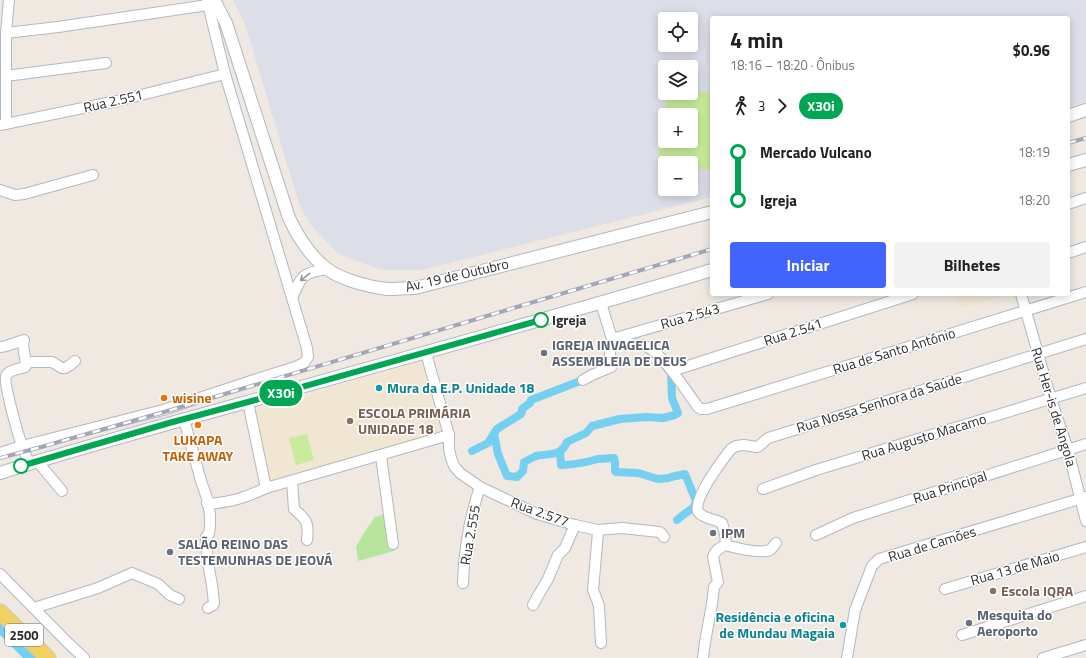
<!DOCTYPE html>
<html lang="pt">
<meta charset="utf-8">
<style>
:root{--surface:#fff;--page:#f2f2f2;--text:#202124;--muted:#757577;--accent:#4264fb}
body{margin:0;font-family:"Titillium Web",sans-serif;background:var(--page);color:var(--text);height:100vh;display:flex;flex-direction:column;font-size:15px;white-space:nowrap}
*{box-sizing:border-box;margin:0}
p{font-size:13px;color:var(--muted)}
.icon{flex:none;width:22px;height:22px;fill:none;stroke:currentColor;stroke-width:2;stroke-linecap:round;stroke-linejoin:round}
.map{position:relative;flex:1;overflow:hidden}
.side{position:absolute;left:710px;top:16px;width:360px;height:280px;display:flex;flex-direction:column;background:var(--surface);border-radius:4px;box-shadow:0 2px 10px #0003}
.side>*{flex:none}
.badge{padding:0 8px;border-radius:13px;font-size:14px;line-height:26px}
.buttons{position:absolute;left:658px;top:12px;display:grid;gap:8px}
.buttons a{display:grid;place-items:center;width:40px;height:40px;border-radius:4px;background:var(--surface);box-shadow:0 2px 10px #0003;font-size:20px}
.map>.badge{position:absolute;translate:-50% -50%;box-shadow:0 0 0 2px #fff}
.legs{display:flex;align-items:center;gap:6px;height:44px;padding:0 20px;font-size:13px}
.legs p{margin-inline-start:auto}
.overview{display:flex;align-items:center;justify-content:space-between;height:68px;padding:0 20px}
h1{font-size:22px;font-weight:700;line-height:30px}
.action{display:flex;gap:8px;margin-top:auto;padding:8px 20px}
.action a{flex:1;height:46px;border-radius:4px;background:var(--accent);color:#fff;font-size:16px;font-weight:700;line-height:46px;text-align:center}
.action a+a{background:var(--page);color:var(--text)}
ul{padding:0 20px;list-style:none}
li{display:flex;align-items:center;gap:14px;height:48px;font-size:15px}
li i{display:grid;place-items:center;width:6px;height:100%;margin:0 5px;background:currentColor}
li i::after{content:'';width:10px;height:10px;margin:-5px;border:3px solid;border-radius:50%;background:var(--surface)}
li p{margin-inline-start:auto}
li:first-child i{background:linear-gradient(#0000 50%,currentColor 0)}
li:last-child i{background:linear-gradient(currentColor 50%,#0000 0)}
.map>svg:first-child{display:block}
.education{fill:#f0e6d1}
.airport{fill:#dcdee8;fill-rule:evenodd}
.green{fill:#b6e59e}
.pitch{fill:#c9ec9a;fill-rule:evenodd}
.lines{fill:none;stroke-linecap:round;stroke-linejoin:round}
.canal{stroke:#75cff0;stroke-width:8}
.river{stroke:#75cff0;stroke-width:14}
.minor-casing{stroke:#b4b7c1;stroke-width:12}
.tertiary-casing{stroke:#b4b7c1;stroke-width:14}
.primary-casing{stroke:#c9c9c9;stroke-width:17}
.minor{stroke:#fff;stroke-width:10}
.tertiary{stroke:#fff;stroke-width:12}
.primary{stroke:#f2d163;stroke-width:15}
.rail-casing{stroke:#a3a6b8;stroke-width:4}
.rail{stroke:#fff;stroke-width:2.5;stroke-dasharray:8;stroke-linecap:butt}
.oneway{stroke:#969696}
.line-1-casing{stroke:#fff;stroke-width:9}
.line-1{stroke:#00a651;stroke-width:6}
.stop-1-dot{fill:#fff;stroke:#00a651;stroke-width:2}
.worship-dot{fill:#6b7280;stroke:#fff;stroke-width:1.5}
.culture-dot{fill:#0f9aa8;stroke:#fff;stroke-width:1.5}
.food-dot{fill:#e8710a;stroke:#fff;stroke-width:1.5}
.education-dot{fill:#8d6e63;stroke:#fff;stroke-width:1.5}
.labels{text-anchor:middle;stroke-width:3;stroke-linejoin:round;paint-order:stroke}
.shield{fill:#fff;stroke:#6d6d6d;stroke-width:1}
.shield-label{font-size:13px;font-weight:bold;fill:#2e2e2e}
.street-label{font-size:14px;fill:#2e2e2e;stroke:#fff}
.stop-label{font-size:14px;font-weight:bold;fill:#2e2e2e;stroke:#fff;text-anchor:start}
.worship-label{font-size:14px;font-weight:bold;fill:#5b616d;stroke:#fff;text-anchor:start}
.culture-label{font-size:14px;font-weight:bold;fill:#0d838f;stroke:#fff;text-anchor:start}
.food-label{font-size:14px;font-weight:bold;fill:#c56008;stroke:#fff;text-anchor:start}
.education-label{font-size:14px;font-weight:bold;fill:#785e54;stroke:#fff;text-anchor:start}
</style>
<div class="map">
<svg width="1086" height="658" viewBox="0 0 1086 658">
<rect width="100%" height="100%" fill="#efe9e1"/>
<g class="education">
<polygon points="954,294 1010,294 959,309"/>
<polygon points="426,360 448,431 270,481 253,411"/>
</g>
<path class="airport" d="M233 0H1086V102L1068 107V18H712V197L422 270H381L338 254 312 226 301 209 289 171 245 24ZM665 19H691V45H665ZM665 67H691V93H665ZM665 115H691V141H665ZM665 163H691V189H665Z"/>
<polygon class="green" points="389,513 394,551 358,561 356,547 364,533 375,517"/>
<g class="pitch">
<path d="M691 91 712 93V170L691 168V163H665V166L657 165 667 93H691ZM665 115H691V141H665Z"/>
<polygon points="307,434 314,460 296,465 289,438"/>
</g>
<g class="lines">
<g class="canal">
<path d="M494 434 498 454 507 476 517 477 523 471 524 462C528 460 532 458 536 456 549 453 561 457 567 442L586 433 592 426 620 419 646 417 663 418 675 415 678 413 672 398 671 369"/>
<polyline points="472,451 488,443 497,429 521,414 522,412 522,409 530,403 531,400 588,378"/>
<path d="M560 452 561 465C572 465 583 463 594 460 600 458 607 459 614 458L615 462V471L616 472 638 473 658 479 669 478 671 477 685 474 696 501 694 507 683 515 677 520"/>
</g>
<polyline class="river" points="0,625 33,658"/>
<g class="minor-casing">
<g id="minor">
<polyline points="6,33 58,27 208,5"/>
<polyline points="6,76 106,63"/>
<polyline points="6,124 6,33 9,0"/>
<polyline points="0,125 117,101 225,74"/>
<polyline points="0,190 15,195 24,194 93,175"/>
<polyline points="1068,204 1086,198"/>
<polyline points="1068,253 1086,247"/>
<polyline points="1021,294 1051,399 1068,450 1086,521"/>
<path d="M292 298C301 276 303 272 328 269"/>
<path d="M612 339C621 345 635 343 645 346 661 351 687 392 698 407L701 409H707L1086 292"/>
<polyline points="612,339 768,294"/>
<path d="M0 347 6 346 24 340 23 344 26 366 25 367C19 369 8 370 6 376 3 383 19 437 22 446 24 452 27 458 30 464"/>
<polyline points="426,353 449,435 449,449 451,458 454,466 460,473 480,487 501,497 537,514 575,525 597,530 622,528 659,532 661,533 664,537"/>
<polyline points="26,362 52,362 62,368 65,368 70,365 75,361"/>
<polyline points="672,371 913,294"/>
<polyline points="583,380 592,375 611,367 610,353 612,339 601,303"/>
<polyline points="248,402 266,488"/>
<polyline points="184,419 201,481 208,501 207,503 208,504 210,514 210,526 209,534 206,537 208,563 212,585 214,603 213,605 208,608"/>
<polyline points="0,453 22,446 163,410 254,380 295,367 304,363 308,357 307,348 225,74 207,0"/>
<polyline points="381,456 393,544"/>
<polyline points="37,461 62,491"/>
<path d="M292 481 294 509C307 520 309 523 307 540"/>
<polyline points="763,489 816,470 1086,388"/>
<path d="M208 504C231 502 245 498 266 488L449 435"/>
<polyline points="597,530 598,532 593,590 597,600 599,606 601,643"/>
<polyline points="816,535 853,518 1086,444"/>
<path d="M725 545C736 548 760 554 770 550 773 548 774 545 776 543"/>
<polyline points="0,574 68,643 84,658"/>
<path d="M463 583C464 550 469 519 480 487"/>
<polyline points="945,589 1086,547"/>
<polyline points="533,605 539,594 548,579 558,555 565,548 575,525"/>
<polyline points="34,608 98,588 132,573 158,584 170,595 179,599"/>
<polyline points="962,635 1086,596"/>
<path d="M703 658 705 642 712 604 714 587 718 582 713 557C715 550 720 548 725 545 727 537 724 530 722 523 715 519 705 519 699 513 689 503 724 458 731 449L736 446 744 445 757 447 759 446 768 438 778 435 1086 339"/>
<polyline points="847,658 855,610 872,566 879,559 1086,497"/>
<polyline points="1043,658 1086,645"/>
</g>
</g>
<g class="tertiary-casing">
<g id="tertiary">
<path d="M214 0 226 23 289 218C298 237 310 256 327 269 342 280 369 287 387 289 397 289 406 288 415 288L712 212"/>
<polyline points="1068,116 1086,110"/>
<polyline points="1068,165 1086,160"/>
<path d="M0 473C82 447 164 425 247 402 402 359 558 316 712 270"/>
</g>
</g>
<g class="primary-casing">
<polyline id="primary" points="0,612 48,658"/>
</g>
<use href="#minor" class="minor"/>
<use href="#tertiary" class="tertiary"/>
<use href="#primary" class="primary"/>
<g class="rail-casing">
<g id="rail">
<polyline points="1068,143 1086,138"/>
<polyline points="0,458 41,447 164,412 712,249"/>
</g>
</g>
<use href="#rail" class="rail"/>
</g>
<defs><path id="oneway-shaft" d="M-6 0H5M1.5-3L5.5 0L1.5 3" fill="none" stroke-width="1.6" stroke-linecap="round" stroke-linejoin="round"/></defs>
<use class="oneway" href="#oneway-shaft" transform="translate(305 277) rotate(142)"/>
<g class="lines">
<g class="line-1-casing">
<polyline id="line-1" points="21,466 169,423 248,402 541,320"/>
</g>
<use href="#line-1" class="line-1"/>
</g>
<g class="stop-1-dot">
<circle cx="541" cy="320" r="7"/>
<circle cx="21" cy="466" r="7"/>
</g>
<g class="worship-dot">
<circle cx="544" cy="353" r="4"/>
<circle cx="713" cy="533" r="4"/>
<circle cx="170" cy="552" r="4"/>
<circle cx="969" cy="623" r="4"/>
</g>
<g class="culture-dot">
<circle cx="379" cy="388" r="4"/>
<circle cx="843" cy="625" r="4"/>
</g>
<g class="food-dot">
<circle cx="164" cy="398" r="4"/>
<circle cx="198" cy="425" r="4"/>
</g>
<g class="education-dot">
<circle cx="350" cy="421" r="4"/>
<circle cx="993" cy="591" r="4"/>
</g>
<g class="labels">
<rect class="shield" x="5" y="624" width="38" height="22" rx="3"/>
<g class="shield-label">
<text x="24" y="640">2500</text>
</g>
<g class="street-label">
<text transform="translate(113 101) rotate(-13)" y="5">Rua 2.551</text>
<text transform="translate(457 275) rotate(-13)" y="5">Av. 19 de Outubro</text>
<text transform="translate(690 316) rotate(-16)" y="5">Rua 2.543</text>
<text transform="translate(793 332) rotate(-18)" y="5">Rua 2.541</text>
<text transform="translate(894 351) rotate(-17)" y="5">Rua de Santo António</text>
<text transform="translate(879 403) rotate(-17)" y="5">Rua Nossa Senhora da Saúde</text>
<text transform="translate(1054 407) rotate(73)" y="5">Rua Her-is de Angola</text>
<text transform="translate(924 437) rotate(-17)" y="5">Rua Augusto Macamo</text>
<text transform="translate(950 487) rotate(-18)" y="5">Rua Principal</text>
<text transform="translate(540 512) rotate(20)" y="5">Rua 2.577</text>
<text transform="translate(470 535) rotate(-80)" y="5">Rua 2.555</text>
<text transform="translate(932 544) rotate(-17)" y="5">Rua de Camões</text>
<text transform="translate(1015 568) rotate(-16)" y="5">Rua 13 de Maio</text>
</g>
<g class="stop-label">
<text x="552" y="325">Igreja</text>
</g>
<g class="worship-label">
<text x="552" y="350">IGREJA INVAGELICA<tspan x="552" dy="16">ASSEMBLEIA DE DEUS</tspan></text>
<text x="721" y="538">IPM</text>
<text x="178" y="549">SALÃO REINO DAS<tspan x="178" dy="16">TESTEMUNHAS DE JEOVÁ</tspan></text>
<text x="977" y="620">Mesquita do<tspan x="977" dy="16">Aeroporto</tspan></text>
</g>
<g class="culture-label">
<text x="387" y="393">Mura da E.P. Unidade 18</text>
<text x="835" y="622" text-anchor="end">Residência e oficina<tspan x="835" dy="16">de Mundau Magaia</tspan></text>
</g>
<g class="food-label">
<text x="172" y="403">wisine</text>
<text x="198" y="445" text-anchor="middle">LUKAPA<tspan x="198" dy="16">TAKE AWAY</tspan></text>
</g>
<g class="education-label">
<text x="358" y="418">ESCOLA PRIMÁRIA<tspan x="358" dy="16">UNIDADE 18</tspan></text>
<text x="1001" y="596">Escola IQRA</text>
</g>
</g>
</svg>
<div class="buttons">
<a><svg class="icon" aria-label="locate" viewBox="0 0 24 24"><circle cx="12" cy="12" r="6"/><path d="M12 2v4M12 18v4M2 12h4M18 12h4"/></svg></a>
<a><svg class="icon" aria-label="layers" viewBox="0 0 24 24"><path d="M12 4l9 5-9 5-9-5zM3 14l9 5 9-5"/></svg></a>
<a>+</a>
<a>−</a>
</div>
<b class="badge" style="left:281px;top:393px;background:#00a651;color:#fff">X30i</b>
<section class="side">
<div class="overview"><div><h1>4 min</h1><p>18:16 – 18:20 · Ônibus</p></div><b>$0.96</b></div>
<div class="legs"><svg class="icon" aria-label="walk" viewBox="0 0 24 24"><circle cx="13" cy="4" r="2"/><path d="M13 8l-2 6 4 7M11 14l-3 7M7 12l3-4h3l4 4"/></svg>3<svg class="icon" aria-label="forward" viewBox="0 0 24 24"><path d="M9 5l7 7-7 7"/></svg><b class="badge" style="background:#00a651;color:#fff">X30i</b></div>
<ul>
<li><i style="color:#00a651"></i><b>Mercado Vulcano</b><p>18:19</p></li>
<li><i style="color:#00a651"></i><b>Igreja</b><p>18:20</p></li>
</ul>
<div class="action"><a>Iniciar</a><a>Bilhetes</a></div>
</section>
</div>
